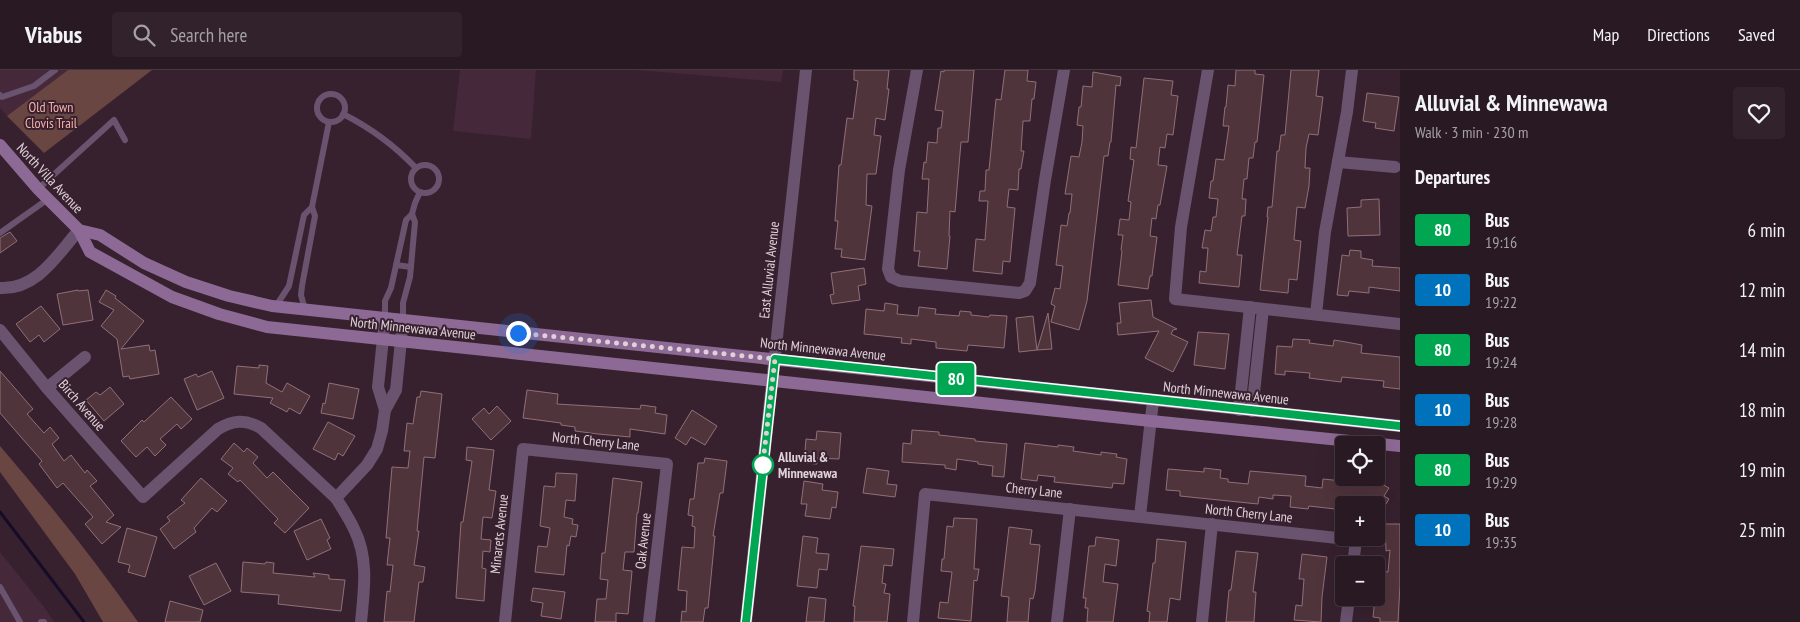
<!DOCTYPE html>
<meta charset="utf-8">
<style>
:root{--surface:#291923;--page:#31222b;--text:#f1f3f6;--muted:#a5a0a6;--line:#453841}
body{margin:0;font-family:"PT Sans Narrow",sans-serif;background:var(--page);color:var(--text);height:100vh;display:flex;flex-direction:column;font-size:19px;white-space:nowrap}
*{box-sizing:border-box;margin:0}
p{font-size:16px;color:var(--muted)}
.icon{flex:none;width:28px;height:28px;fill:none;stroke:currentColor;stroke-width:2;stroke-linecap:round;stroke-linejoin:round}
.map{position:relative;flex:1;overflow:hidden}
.sheet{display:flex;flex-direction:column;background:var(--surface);width:400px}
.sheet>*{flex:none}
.badge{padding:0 10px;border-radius:4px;font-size:18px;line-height:32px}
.fabs{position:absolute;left:1335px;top:366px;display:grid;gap:10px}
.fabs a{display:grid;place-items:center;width:50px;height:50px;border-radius:5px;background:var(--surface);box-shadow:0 5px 20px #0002,0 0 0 1px var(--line);font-size:25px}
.you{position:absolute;width:25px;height:25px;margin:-12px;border:4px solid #fff;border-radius:50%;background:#1a73e8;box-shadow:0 0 0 8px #1a73e833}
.map>.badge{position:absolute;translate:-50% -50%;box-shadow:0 0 0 2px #fff}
h2{padding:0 15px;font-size:19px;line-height:45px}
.round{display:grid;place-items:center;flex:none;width:52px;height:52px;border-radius:5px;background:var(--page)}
.summary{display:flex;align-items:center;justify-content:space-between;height:85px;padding:0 15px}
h1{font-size:24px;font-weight:800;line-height:38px}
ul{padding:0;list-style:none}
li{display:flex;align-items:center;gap:15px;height:60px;padding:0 15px}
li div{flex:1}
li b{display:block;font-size:19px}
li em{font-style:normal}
li .badge{min-width:55px;font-weight:700;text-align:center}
header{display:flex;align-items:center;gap:30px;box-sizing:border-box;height:70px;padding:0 25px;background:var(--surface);border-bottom:1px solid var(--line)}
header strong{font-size:24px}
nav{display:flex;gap:28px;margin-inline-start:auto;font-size:18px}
.search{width:350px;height:45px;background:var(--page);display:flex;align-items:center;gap:12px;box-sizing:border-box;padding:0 18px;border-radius:5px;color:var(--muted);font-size:19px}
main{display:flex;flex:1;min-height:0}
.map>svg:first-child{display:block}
.built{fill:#45283a}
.green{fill:#6a4642}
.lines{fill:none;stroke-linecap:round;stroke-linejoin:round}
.stream{stroke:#160c27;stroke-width:3}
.building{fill:#50343b;stroke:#907076}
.service{stroke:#6a536f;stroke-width:6}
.minor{stroke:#6a536f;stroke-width:12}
.tertiary{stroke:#6a536f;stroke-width:12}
.secondary{stroke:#8d6a95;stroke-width:12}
.line-casing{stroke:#fff;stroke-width:11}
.line{stroke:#00a651;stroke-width:8}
.walk{stroke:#e0d1d9;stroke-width:5;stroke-dasharray:0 9}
.stop-dot{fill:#fff;stroke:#00a651;stroke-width:2.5}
.labels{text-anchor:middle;stroke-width:4;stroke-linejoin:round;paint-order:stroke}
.park-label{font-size:14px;fill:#f6b0a8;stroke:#37212f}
.street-label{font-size:14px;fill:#e0d1d9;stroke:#37212f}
.stop-label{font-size:14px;font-weight:bold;fill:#e0d1d9;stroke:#37212f;text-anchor:start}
</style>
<header>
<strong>Viabus</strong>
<div class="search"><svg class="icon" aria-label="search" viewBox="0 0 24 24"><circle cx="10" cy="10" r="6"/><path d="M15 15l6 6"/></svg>Search here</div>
<nav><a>Map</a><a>Directions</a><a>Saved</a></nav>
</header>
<main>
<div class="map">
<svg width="1400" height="552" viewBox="0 0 1400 552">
<rect width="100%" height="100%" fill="#37212f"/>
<g class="built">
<polygon points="0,0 68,0 7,46 0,38"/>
<polygon points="460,0 536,0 531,69 453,61"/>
<polygon points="637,0 783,0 781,12"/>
<polygon points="0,482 44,537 54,552 0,552"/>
</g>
<g class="green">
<polygon points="68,0 152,0 44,83 7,46"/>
<path d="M0 376C49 433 95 490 138 552H103L75 504 0 402Z"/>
</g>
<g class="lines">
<polyline class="stream" points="0,442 84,552"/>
</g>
<g class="building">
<polygon points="854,0 889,0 887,19 889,19 885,50 876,48 874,65 881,66 876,104 867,104 866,135 872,136 865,190 841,187 842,179 835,179 838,151 835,151 839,95 841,95 847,48 853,49 858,11 854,10"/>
<polygon points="944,0 974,0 968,72 961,72 955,142 950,141 949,166 950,166 947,199 918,196 920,181 914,181 917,142 927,143 929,109 922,109 924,92 926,93 928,72 937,73 938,58 941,58 943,41 935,40 941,1 944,2"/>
<polygon points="1005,0 1028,0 1027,11 1036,12 1034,29 1032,29 1030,51 1023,51 1021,81 1024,81 1021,99 1019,99 1018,120 1009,119 1007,137 1015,138 1010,192 1003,191 1002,204 973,201 976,169 985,170 988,131 979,131 980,121 985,121 986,100 989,100 996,29 1001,30"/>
<polygon points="1236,0 1255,0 1255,4 1264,5 1257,72 1255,72 1253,88 1249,88 1247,109 1244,109 1242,129 1246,129 1245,146 1242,146 1237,185 1242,185 1239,217 1199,213 1200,201 1206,202 1208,178 1202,178 1205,160 1211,161 1213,147 1216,147 1218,129 1209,128 1211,111 1213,111 1216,89 1224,90 1229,56 1223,56 1225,37 1226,37 1228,15 1235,16"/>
<polygon points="1291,0 1319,0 1316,26 1323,27 1318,65 1309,64 1306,78 1305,98 1310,98 1309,116 1305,138 1297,137 1294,170 1301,171 1297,210 1289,209 1288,223 1260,220 1268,147 1267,147 1268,137 1272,137 1277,81 1279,81 1281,65 1285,65"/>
<polygon points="1093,2 1121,7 1120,16 1116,15 1111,72 1110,72 1108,86 1104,86 1087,231 1079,260 1051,252 1055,236 1051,234 1055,218 1060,219 1063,196 1056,195 1061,155 1067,156 1069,143 1070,143 1072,124 1065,124 1071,86 1079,87 1082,72 1083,56 1077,55 1079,37 1081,37 1083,16 1092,17"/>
<polygon points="1144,8 1173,11 1171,25 1178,26 1173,65 1167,64 1165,78 1160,77 1158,95 1167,96 1160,135 1158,135 1156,149 1152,148 1150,166 1157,167 1152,206 1150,206 1148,219 1118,215 1122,181 1121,180 1123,165 1118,165 1120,149 1129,150 1131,132 1128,131 1134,90 1130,89 1131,77 1136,78"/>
<polygon points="1367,23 1399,27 1394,61 1375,58 1376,53 1363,51"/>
<polygon points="1379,129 1380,165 1348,166 1347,138 1361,137 1361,130"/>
<polygon points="10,162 17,171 0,183 0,168"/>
<polygon points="1350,180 1361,181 1361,188 1373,190 1372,196 1400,198 1400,221 1369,217 1369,223 1349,221 1348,226 1337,225 1342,185 1349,186"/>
<polygon points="864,198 866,214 858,216 860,230 832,234 830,225 834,224 831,203"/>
<polygon points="78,220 78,221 88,220 93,250 63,255 57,224"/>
<polygon points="106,220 116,226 115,228 144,251 121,279 149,275 150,281 155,280 159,304 130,309 129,306 123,307 117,269 101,256 114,240 99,232"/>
<polygon points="1151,230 1153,247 1177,259 1173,260 1171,264 1188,272 1173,302 1145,288 1159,261 1118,265 1117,253 1121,253 1119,233"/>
<polygon points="885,233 898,235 897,244 918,246 919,237 936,239 935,244 959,246 960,241 971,242 971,245 989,247 990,245 1007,246 1004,278 968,275 967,281 936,278 936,272 911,269 911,274 901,273 902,268 864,264 866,239 884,241"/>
<polygon points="41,236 60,259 44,272 39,265 30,272 16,254"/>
<polygon points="1048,243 1052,279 1037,280"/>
<polygon points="1033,246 1037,280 1019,282 1016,248"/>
<polygon points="1198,262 1229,264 1225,299 1194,295"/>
<polygon points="1293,269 1310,270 1309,273 1333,276 1334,270 1346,272 1362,275 1361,283 1400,287 1400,319 1383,317 1384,311 1342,307 1341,312 1309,308 1310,303 1285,301 1285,305 1275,304 1277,276 1292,277"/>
<polygon points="259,295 268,296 266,313 282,322 287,313 310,326 300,344 289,338 287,342 270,333 273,328 234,324 237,296 259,298"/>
<polygon points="0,301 33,339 27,344 44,363 50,357 59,368 52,374 64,391 71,385 85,403 87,400 97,411 90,416 114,445 106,452 121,457 102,474 85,454 93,447 63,413 57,418 39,394 42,391 0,343"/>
<polygon points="212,301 224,328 197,340 184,309 196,304 198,307"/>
<polygon points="329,313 359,319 353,349 321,343 323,333 325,334"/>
<polygon points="110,317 124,334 104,351 86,330 96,322 100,325"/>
<polygon points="527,320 558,324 557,334 640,339 641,335 656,337 655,343 667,345 665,364 630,359 630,367 598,364 575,361 575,357 561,355 561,353 523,348"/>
<polygon points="421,321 442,324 435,388 424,387 417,461 419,461 414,495 425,497 423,512 419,512 414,552 384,552 387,521 390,522 393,495 387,495 390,468 386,468 392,397 408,398 410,381 404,381 407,353 413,354 417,327 420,327"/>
<polygon points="171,327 192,349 181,359 177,354 160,369 166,375 155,386 147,377 136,387 121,371 142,350 144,352"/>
<polygon points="497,336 511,351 491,370 472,349 484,338 489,344"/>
<polygon points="692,340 717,356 705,375 691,367 686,375 675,368"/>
<polygon points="328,352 355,366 343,386 338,383 335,390 313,379"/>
<polygon points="912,360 939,362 939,365 975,369 975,371 1007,374 1004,407 992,406 993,396 978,394 978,392 957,389 956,400 945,398 945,395 902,392 903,373 911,374"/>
<polygon points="817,361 841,363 839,389 817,388 817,394 804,393 806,369 816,370"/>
<polygon points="234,373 244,382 247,378 258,387 253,393 267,408 273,402 309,438 285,463 274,453 278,449 240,410 238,412 228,404 233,398 221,389"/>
<polygon points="1025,373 1058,377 1058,375 1074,377 1073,381 1101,385 1101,382 1117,384 1116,387 1127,389 1124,414 1113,413 1112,418 1054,412 1055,407 1038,405 1037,411 1021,409"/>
<polygon points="467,377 494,380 489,420 496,421 492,448 483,447 481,469 491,470 490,482 483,481 482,498 486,499 484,531 456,528 461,452 463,452 472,391 466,390"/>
<polygon points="705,388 727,391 723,423 720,423 713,466 715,466 708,538 705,538 703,552 681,552 682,541 686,542 687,521 678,520 682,477 694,478 695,457 692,456 693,446 688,445 690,429 694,429 698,393 704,393"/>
<polygon points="867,398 889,401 887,414 897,415 895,427 863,423"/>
<polygon points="1204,398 1221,400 1220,408 1228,409 1228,412 1248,414 1250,401 1306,406 1305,416 1322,418 1323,409 1362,413 1365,408 1371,408 1389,418 1384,426 1389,429 1376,450 1376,435 1344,435 1344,440 1309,436 1308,439 1290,437 1291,426 1273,425 1273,429 1259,427 1258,434 1180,426 1180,421 1166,420 1168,399 1204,402"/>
<polygon points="556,403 577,404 575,431 566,430 564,447 573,449 572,454 578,455 576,467 571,466 569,476 567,475 564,505 535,502 538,476 547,477 550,458 540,456 544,416 555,417"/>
<polygon points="201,408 227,431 217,442 212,438 194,458 196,462 174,479 160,459 170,451 167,447 185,433 181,430"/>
<polygon points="613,408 642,412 638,443 637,443 634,482 625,482 623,500 632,501 628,544 616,543 616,552 595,552 597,529 606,529 608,510 600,509 602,483 605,483"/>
<polygon points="804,411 823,414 822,420 838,422 836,438 832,437 830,449 805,446 807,434 801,434"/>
<polygon points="954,448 977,449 974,499 979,499 977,511 974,510 971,551 938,548 940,532 948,533 952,502 941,501 942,489 944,489 947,456 953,457"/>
<polygon points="321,449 330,468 327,470 331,479 307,490 294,461"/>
<polygon points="1385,454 1400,454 1400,515 1398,552 1380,552 1380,548 1373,547 1378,501 1388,502 1390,480 1386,481"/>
<polygon points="1009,457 1032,460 1030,474 1040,475 1035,521 1033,529 1030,528 1028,552 1007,552 1009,527 1001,526"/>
<polygon points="127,458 157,467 145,507 128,502 130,495 118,492"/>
<polygon points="803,466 818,468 816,483 829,484 827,500 819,499 817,518 797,516"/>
<polygon points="1096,467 1119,470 1116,496 1105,494 1103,512 1118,514 1113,552 1087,552 1088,538 1085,538 1086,528 1083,528 1089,476 1095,476"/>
<polygon points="1157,469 1186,472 1180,530 1170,528 1167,552 1149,552 1150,542 1147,541 1153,493 1155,493"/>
<polygon points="861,476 894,479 892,496 884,495 882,513 886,514 884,523 890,524 887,552 854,552 855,536 853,536"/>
<polygon points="1236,481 1258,483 1253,522 1256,522 1254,552 1226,552 1229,520 1231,520"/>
<polygon points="1302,484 1327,487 1322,527 1321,552 1294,550 1296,535 1302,536 1304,509 1299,509"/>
<polygon points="243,492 265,494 266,492 274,493 273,503 315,507 313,503 329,505 329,509 345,510 341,541 278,534 279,525 241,522"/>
<polygon points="216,493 231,521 204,535 189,506"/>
<polygon points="533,518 565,522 561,549 541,546 543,533 531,531"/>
<polygon points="809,527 826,529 824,552 806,552"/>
<polygon points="170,531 203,540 200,552 165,552"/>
</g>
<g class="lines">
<g class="service">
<circle cx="331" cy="38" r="14"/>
<polyline points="0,25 2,27 34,16 55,0"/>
<path d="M343 44C371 58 394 75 416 98"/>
<circle cx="425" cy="109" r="14"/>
<polyline points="38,119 114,50 125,70"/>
<polyline points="312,137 329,52"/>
<polyline points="412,144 415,133 420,122"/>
<polyline points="0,163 48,129"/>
<polyline points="396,195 411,197"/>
<polyline points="276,236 289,216 304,145 312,137 315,146 302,216 301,225 305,240"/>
<polyline points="385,249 385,231 391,218 406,150 412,144 415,152 410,207 403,233 403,251"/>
<polyline points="0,517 20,552"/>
<polyline points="41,552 44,552"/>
</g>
<g class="minor">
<polyline points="917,0 899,100 888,199 891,207 900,211 1019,223 1025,221 1030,213 1045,110 1064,0"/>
<polyline points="1208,0 1181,157 1175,229 1400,254"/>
<polyline points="1338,92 1395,97"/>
<path d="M0 218C37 220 57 185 79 160"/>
<polyline points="1316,244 1325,162 1347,42 1352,0"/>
<polyline points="385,249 378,317 385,340"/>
<path d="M0 260 47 318 143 427 218 359C233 350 245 349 261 358L336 428"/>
<polyline points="47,318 85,287"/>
<polyline points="1239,340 1250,237"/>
<polyline points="1252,341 1263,239"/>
<polyline points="1140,446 1153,331"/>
<path d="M361 552C364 521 369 488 354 459 349 448 342 438 336 428L367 395 377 379 382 361 385 340 396 320 403 251"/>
<polyline points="505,552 523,379 667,394 649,552"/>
<polyline points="913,552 925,424 1356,470 1353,495"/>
<polyline points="1057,552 1070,439"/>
<polyline points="1202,552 1212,454"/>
<polyline points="1346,552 1349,528"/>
</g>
<polyline class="tertiary" points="746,552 806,0"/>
<g class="secondary">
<polyline points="0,75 38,119 79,160 90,182 172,227 219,244 267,257 1151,351 1400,376"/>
<polyline points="79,160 100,165 144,193 186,212 229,226 272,236 1400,356"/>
</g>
</g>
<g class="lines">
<g class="line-casing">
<polyline id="line" points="746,552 775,289 1400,356"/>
</g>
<use href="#line" class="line"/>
<polyline class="walk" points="518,263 775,289 762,401 763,395"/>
</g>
<circle class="stop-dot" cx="763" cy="395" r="10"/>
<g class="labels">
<g class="park-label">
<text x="51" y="42">Old Town<tspan x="51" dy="16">Clovis Trail</tspan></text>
</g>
<g class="street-label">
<text transform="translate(50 108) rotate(47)" y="5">North Villa Avenue</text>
<text transform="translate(769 200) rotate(-84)" y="5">East Alluvial Avenue</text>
<text transform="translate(413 258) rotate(6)" y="5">North Minnewawa Avenue</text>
<text transform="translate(823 279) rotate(6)" y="5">North Minnewawa Avenue</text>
<text transform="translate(1226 323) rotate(6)" y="5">North Minnewawa Avenue</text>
<text transform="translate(82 335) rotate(49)" y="5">Birch Avenue</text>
<text transform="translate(596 371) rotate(6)" y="5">North Cherry Lane</text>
<text transform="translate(1034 420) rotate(6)" y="5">Cherry Lane</text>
<text transform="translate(1249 443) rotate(6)" y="5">North Cherry Lane</text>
<text transform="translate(499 464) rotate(-84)" y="5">Minarets Avenue</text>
<text transform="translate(643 471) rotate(-84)" y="5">Oak Avenue</text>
</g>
<g class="stop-label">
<text x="778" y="392">Alluvial &amp;<tspan x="778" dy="16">Minnewawa</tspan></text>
</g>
</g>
</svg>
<div class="fabs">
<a><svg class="icon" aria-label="locate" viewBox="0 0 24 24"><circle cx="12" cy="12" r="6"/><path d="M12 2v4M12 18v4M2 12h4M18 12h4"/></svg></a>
<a>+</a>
<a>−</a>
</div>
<div class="you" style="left:518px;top:263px"></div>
<b class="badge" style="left:956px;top:309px;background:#00a651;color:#fff">80</b>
</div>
<section class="sheet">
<div class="summary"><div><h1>Alluvial &amp; Minnewawa</h1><p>Walk · 3 min · 230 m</p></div><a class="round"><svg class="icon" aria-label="heart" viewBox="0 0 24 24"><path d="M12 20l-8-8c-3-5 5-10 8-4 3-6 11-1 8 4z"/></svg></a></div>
<h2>Departures</h2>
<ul>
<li><span class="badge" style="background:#00a651;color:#fff">80</span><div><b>Bus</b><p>19:16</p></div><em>6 min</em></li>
<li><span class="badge" style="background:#0072bc;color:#fff">10</span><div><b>Bus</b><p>19:22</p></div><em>12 min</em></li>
<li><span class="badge" style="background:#00a651;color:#fff">80</span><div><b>Bus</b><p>19:24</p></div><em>14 min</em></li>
<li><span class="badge" style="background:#0072bc;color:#fff">10</span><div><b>Bus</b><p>19:28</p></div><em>18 min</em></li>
<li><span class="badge" style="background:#00a651;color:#fff">80</span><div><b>Bus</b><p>19:29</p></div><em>19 min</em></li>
<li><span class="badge" style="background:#0072bc;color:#fff">10</span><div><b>Bus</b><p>19:35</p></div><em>25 min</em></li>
</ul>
</section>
</main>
